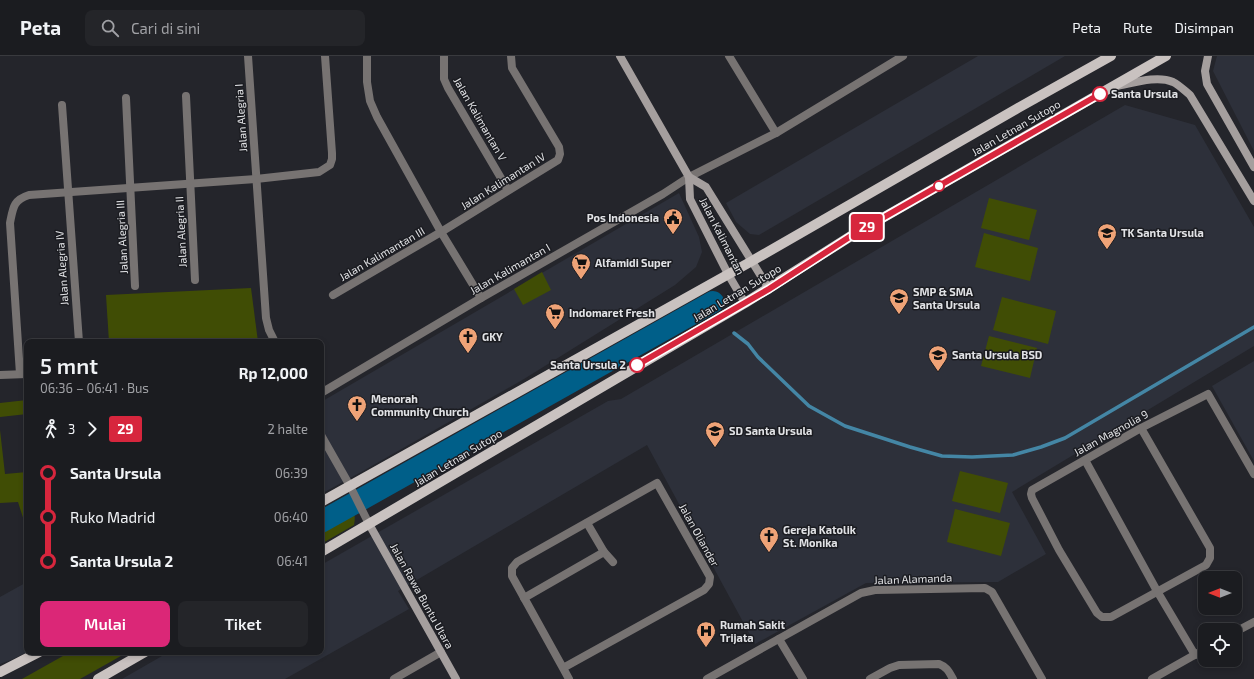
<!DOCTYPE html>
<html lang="id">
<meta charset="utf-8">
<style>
:root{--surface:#1b1c20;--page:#242529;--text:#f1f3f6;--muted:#a0a1a5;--line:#393a3e;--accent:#db2777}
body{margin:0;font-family:"Exo 2",sans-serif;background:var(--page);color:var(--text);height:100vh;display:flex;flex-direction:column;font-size:15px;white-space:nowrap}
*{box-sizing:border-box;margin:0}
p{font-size:13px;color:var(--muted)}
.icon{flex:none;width:22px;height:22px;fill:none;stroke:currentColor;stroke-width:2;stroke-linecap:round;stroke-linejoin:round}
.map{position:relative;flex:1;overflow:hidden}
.drawer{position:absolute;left:24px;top:283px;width:300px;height:316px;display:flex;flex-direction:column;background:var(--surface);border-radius:8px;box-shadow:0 2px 6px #0003,0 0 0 1px var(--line)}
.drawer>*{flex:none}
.badge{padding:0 8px;border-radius:3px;font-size:14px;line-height:26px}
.needle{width:26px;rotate:270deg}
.controls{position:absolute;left:1198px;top:515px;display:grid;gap:8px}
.controls a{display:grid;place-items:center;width:44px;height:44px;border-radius:8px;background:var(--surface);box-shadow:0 2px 6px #0003,0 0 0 1px var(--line);font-size:20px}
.map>.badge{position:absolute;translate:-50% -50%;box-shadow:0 0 0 2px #fff}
.legs{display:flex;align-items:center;gap:6px;height:44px;padding:0 16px;font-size:13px}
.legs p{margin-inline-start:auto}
.overview{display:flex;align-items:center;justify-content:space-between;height:68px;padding:0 16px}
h1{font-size:22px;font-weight:600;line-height:30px}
.primary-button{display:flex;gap:8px;margin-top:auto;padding:8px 16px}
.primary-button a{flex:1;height:46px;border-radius:8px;background:var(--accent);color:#fff;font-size:16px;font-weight:600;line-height:46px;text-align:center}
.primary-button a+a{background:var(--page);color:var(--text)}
ul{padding:0 16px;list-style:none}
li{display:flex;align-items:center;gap:14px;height:44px;font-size:15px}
li i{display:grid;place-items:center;width:6px;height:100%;margin:0 5px;background:currentColor}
li i::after{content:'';width:10px;height:10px;margin:-5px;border:3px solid;border-radius:50%;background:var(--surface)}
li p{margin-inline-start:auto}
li:first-child i{background:linear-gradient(#0000 50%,currentColor 0)}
li:last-child i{background:linear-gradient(currentColor 50%,#0000 0)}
header{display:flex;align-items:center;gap:24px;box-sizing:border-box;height:56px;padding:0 20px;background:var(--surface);border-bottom:1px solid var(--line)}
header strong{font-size:19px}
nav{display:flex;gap:22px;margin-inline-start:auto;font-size:14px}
.search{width:280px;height:36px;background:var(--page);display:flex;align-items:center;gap:10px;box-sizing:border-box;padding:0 14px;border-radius:8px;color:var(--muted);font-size:15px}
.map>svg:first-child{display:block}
.built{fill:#2d303a}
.green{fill:#404d05}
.water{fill:#005f89;stroke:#4486a5}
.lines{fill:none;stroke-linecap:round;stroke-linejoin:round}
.stream{stroke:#4486a5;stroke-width:3.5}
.river{stroke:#005f89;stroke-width:22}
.street{stroke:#777372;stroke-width:8}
.secondary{stroke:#a59f9e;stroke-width:8}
.primary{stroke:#c9c2c0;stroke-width:10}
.line-1-casing{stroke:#fff;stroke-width:9}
.line-1{stroke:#d7263d;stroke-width:6}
.stop-1-dot{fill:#fff;stroke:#d7263d;stroke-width:2}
.labels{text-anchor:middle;stroke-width:3;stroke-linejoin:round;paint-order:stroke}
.stop-label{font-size:11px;font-weight:bold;fill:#e1e2e5;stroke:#1b1c21;text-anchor:start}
.street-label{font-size:11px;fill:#e1e2e5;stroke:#1b1c21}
.poi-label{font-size:11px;font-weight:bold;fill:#e1e2e5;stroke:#1b1c21;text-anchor:start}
</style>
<header>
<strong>Peta</strong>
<div class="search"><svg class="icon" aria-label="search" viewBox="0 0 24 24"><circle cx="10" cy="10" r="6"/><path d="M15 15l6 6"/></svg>Cari di sini</div>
<nav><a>Peta</a><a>Rute</a><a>Disimpan</a></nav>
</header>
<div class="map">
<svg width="1254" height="623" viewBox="0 0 1254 623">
<rect width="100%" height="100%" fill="#24252b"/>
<g class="built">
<polygon points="978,0 1065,0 759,179 750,178 736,166 726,147"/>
<polygon points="1217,0 1254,0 1254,95 1213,15"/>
<polygon points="1125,49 1195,69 1254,171 1254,290 1012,436 1046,498 998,526 866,527 755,588 647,389 398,535 409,553 285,623 122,623 169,596 321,596 321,509 608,345 621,343"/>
<polygon points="679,137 699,181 702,196 696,211 675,229 524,323 363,415 321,438 321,346"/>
<polygon points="1254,305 1254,405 1212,330"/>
<polygon points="27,526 27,596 11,604 0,608 0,541"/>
</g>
<g class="green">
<polygon points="989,142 1037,154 1029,184 981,172"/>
<polygon points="984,177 1038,192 1030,225 975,211"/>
<polygon points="542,216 551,234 523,249 514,233"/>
<polygon points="251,232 258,286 109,286 106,239"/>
<polygon points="1002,241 1056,255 1048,288 993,274"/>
<polygon points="989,280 1037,292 1030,322 981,310"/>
<polygon points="27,344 27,358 0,361 0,347"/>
<polygon points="0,374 5,418 27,416 27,474 18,446 0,447"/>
<polygon points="960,415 1008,427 1000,457 952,445"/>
<path d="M342 442 349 445C354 453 356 459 354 469L321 488V477L349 461 343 450 321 462V454Z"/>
<polygon points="955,453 1010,467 1001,500 947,486"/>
<polygon points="70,596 128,596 80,623 22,623"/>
</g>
<polygon class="water" points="343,449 349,461 321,477 321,462"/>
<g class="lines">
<polyline class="stream" points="734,277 748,288 758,301 809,350 845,370 910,391 942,400 972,401 1013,399 1041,391 1065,382 1254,271"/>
<polyline class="river" points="321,466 713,246"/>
<g class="street">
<polyline points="248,0 266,262 269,274 275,286"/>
<polyline points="367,0 367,26 370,45 377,61 441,176 481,242"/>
<polyline points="444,0 444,23 448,32 508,134"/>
<polyline points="729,0 776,77"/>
<polyline points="186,40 195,224"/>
<polyline points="126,42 135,230"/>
<polyline points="62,49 79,286"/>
<polyline points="333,239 441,176 558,104 560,98 559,91 512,12 511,0"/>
<path d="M20 318 10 167C13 152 13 144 29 139L256 123 319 116 330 109 332 103V97L325 0"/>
<polyline points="0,319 27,318"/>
<polyline points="321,337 481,242 663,138 689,121 776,77 903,0"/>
<polyline points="1141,372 1210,492 1210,502 1206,509 1111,561 1102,561 1097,557 1059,494 1032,442 1031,438 1032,434 1141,372 1208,338 1254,418"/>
<polyline points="321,379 350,430 369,468"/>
<polyline points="1085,404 1157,535 1195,599"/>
<polyline points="587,467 604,496 613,506"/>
<polyline points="524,542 604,496"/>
<polyline points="1235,576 1254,566"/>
<polyline points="779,583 803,623"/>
<polyline points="563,612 704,534 709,528 710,521 657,427 517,506 512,512 512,520 563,612 569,623"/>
<polyline points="394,623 441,596"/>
<polyline points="707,623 861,537 875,534 985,532 992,536 1042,623"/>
<path d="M870 623 890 612 899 609 939 608C947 611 949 616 953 623"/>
<polyline points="1152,623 1205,593"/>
</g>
<g class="secondary">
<polyline points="620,0 689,121 690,143 728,218 745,247"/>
<polyline points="1208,0 1205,15 1207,28 1254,111"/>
<path d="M1117 30C1133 27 1157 19 1173 26 1179 29 1184 34 1190 39L1254 145"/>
<polyline points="689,121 706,131 769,233"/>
<polyline points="369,468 456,623"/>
</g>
<g class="primary">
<polyline points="321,446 752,205 1018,52 1111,0"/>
<polyline points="321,496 745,247 851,180 1166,0"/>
<polyline points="0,616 39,596"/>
<polyline points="98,623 145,596"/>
</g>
</g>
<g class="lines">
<g class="line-1-casing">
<polyline id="line-1" points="637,309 769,233 851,180 1100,38"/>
</g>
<use href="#line-1" class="line-1"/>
</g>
<defs>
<g id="civic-pin" transform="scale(1)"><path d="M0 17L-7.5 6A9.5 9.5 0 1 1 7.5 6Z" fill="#efa377" stroke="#1b1c21"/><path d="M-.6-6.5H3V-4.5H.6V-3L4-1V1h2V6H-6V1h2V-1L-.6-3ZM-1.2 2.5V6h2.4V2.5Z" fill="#111"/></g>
<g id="school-pin" transform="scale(1)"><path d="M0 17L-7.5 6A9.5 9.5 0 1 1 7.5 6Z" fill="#efa377" stroke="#1b1c21"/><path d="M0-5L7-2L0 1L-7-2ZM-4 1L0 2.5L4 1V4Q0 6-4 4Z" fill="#111"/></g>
<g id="supermarket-pin" transform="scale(1)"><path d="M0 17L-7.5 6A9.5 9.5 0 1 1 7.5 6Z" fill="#efa377" stroke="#1b1c21"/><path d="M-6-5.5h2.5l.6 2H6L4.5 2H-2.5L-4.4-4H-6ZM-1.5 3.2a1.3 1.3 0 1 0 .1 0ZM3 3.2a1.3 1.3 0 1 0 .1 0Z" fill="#111"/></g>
<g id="church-pin" transform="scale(1)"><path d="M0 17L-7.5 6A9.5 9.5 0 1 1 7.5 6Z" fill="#efa377" stroke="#1b1c21"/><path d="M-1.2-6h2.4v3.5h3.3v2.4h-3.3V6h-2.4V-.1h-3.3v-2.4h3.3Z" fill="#111"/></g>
<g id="hospital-pin" transform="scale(1)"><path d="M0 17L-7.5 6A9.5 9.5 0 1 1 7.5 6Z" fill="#efa377" stroke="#1b1c21"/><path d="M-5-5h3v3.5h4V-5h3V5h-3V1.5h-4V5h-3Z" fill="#111"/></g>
</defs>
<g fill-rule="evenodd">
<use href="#civic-pin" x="673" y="162"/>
<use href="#school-pin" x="1107" y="177"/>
<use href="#supermarket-pin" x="581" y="207"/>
<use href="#school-pin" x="899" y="242"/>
<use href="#supermarket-pin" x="555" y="257"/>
<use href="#church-pin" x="468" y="281"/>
<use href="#school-pin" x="938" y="299"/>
<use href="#church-pin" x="357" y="349"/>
<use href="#school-pin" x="715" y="375"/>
<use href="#church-pin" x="769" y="480"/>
<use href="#hospital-pin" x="706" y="575"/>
</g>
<g class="stop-1-dot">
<circle cx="1100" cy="38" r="7"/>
<circle cx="939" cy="130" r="5"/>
<circle cx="637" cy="309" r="7"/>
</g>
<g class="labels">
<g class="stop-label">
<text x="1111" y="42">Santa Ursula</text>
<text x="626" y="313" text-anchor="end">Santa Ursula 2</text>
</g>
<g class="street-label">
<text transform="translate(241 62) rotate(-94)" y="4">Jalan Alegria I</text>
<text transform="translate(480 63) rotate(60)" y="4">Jalan Kalimantan V</text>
<text transform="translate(1016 72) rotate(-30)" y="4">Jalan Letnan Sutopo</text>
<text transform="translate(503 125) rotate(-32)" y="4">Jalan Kalimantan IV</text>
<text transform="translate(181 176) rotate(-93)" y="4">Jalan Alegria II</text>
<text transform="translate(722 180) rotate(63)" y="4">Jalan Kalimantan</text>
<text transform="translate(122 181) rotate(-93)" y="4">Jalan Alegria III</text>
<text transform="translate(382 198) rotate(-30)" y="4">Jalan Kalimantan III</text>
<text transform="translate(62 212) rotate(-94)" y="4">Jalan Alegria IV</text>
<text transform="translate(510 213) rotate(-30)" y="4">Jalan Kalimantan I</text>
<text transform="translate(737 237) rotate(-31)" y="4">Jalan Letnan Sutopo</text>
<text transform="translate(1111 377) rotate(-29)" y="4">Jalan Magnolia 9</text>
<text transform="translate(458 402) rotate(-31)" y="4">Jalan Letnan Sutopo</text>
<text transform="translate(699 479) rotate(61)" y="4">Jalan Oliander</text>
<text transform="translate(913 523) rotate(-2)" y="4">Jalan Alamanda</text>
<text transform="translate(422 540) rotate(61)" y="4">Jalan Rawa Buntu Utara</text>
</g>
<g class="poi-label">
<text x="659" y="166" text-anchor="end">Pos Indonesia</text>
<text x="1121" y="181">TK Santa Ursula</text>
<text x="595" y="211">Alfamidi Super</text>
<text x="913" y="240">SMP &amp; SMA<tspan x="913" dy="13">Santa Ursula</tspan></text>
<text x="569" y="261">Indomaret Fresh</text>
<text x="482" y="285">GKY</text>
<text x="952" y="303">Santa Ursula BSD</text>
<text x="371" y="347">Menorah<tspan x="371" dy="13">Community Church</tspan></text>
<text x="729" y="379">SD Santa Ursula</text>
<text x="783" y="478">Gereja Katolik<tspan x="783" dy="13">St. Monika</tspan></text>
<text x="720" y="573">Rumah Sakit<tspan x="720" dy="13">Trijata</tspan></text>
</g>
</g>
</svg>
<div class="controls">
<a><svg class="needle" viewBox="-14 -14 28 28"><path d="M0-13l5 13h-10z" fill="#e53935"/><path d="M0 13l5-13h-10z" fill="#a0a1a5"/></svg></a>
<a><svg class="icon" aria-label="locate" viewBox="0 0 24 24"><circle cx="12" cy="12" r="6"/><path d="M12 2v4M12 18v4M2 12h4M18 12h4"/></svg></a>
</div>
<b class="badge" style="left:867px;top:171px;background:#d7263d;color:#fff">29</b>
<section class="drawer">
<div class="overview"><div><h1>5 mnt</h1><p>06:36 – 06:41 · Bus</p></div><b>Rp 12,000</b></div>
<div class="legs"><svg class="icon" aria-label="walk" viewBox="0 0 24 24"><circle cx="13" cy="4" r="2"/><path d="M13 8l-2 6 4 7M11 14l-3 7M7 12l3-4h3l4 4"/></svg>3<svg class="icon" aria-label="forward" viewBox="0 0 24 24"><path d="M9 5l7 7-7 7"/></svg><b class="badge" style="background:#d7263d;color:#fff">29</b><p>2 halte</p></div>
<ul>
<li><i style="color:#d7263d"></i><b>Santa Ursula</b><p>06:39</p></li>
<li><i style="color:#d7263d"></i><span>Ruko Madrid</span><p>06:40</p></li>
<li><i style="color:#d7263d"></i><b>Santa Ursula 2</b><p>06:41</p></li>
</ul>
<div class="primary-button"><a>Mulai</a><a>Tiket</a></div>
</section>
</div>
